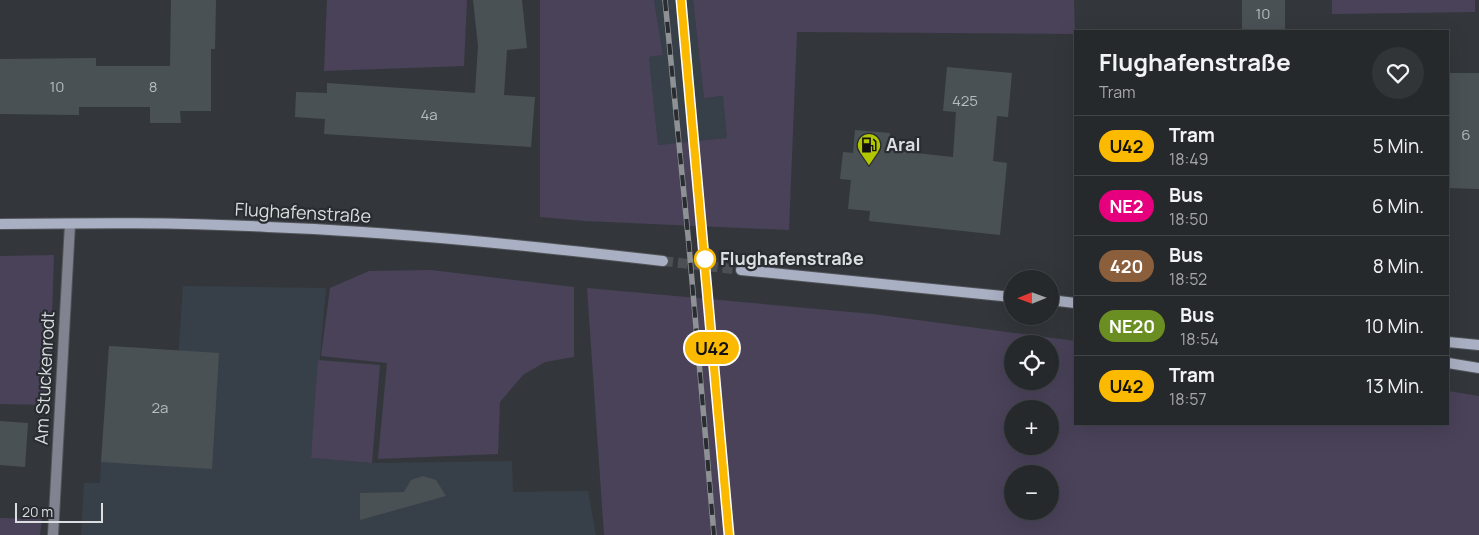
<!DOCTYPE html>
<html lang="de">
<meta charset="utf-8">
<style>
:root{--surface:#26292c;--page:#323538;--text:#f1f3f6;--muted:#a4a6a9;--line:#424548}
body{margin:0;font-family:Manrope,sans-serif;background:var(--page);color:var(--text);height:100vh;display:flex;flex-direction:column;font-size:19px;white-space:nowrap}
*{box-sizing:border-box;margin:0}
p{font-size:16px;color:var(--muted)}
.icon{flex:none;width:28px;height:28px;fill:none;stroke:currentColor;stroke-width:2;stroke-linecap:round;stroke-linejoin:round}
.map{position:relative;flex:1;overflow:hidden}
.panel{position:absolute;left:1074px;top:30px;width:375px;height:395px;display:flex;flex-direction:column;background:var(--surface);border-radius:0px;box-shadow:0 5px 20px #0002,0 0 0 1px var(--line)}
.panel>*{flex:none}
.badge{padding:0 10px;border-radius:16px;font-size:18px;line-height:32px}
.needle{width:32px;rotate:269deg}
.tools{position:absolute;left:1004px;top:270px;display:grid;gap:10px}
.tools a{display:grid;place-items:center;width:55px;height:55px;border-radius:50%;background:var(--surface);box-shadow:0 5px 20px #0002,0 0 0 1px var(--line);font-size:25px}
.scale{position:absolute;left:15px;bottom:12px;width:88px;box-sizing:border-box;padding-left:5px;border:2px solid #dbdee1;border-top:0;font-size:14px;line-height:18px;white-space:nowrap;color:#dbdee1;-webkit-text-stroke:4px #292d31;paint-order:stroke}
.map>.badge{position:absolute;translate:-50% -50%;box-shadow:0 0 0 2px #fff}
.round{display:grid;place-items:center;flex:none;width:52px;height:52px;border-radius:26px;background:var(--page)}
.summary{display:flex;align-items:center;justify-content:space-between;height:85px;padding:0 25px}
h1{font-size:24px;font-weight:700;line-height:38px}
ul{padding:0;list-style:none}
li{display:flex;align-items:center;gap:15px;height:60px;padding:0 25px;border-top:1px solid var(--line)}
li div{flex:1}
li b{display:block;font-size:19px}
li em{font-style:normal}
li .badge{min-width:55px;font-weight:700;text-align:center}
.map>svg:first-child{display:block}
.built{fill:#374049}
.green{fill:#494259;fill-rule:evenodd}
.building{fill:#4a5154}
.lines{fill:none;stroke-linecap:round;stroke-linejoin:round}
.secondary-tunnel{stroke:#4c5054;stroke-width:10;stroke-dasharray:10 5;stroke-linecap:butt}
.minor-casing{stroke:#515559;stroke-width:12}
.secondary-casing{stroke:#515559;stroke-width:12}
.minor{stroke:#818490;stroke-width:10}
.secondary{stroke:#aab0c3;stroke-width:10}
.rail-casing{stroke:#8e9295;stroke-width:5.5}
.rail{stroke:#292d31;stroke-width:4;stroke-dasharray:11;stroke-linecap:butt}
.line-casing{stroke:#fff;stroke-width:11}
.line{stroke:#fbba00;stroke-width:8}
.stop-dot{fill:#fff;stroke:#fbba00;stroke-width:2.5}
.labels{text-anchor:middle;stroke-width:4.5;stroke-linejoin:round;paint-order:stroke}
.number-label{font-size:15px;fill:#b7bbbe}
.poi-label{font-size:18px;font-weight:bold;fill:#dbdee1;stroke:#292d31;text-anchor:start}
.street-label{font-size:18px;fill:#dbdee1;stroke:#292d31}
.stop-label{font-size:18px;font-weight:bold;fill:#dbdee1;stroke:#292d31;text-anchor:start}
</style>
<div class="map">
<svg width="1479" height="535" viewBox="0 0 1479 535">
<rect width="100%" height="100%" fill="#33373b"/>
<g class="built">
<polygon points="654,0 693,0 704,98 723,96 728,138 658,145 649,57 663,55"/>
<polygon points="183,286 326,288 311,458 372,463 512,461 513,492 588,491 596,535 81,535 84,483 100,483 104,419 113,389 106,389 109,346 149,348 148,359 178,361"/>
</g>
<g class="green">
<polygon points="327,0 467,0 464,66 324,71"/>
<polygon points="540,0 654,0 663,55 649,57 658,145 727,138 723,96 704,98 693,0 1074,0 1075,34 797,32 789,230 585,221 540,217"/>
<polygon points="1332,0 1475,0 1475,12 1332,14"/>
<polygon points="54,255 49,405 0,404 0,256"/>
<polygon points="431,270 574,287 574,357 545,362 523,375 500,402 498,454 378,459 387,363 321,356 330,288 369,271"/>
<path d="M587 288 873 314 1075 341V424H1448V391L1479 396V535H604ZM1012 344H1050V381H1012ZM1012 409H1050V446H1012ZM1012 474H1050V511H1012Z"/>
<polygon points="318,360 380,365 372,463 311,458"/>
<polygon points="0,518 42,519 40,535 0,535"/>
</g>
<g class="building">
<polygon points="171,0 216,0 215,49 211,49 211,111 180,111 181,123 150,123 150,107 79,107 79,115 0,114 0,59 96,58 96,66 170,66"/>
<polygon points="473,0 522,0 527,48 507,50 504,95 535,97 531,147 324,134 325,119 295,117 296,92 327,93 327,83 475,93 478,46"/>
<rect x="1242" y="0" width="43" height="31"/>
<polygon points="947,67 1012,73 1008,117 997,116 993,161 1007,163 1000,235 869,221 870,211 848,209 851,180 840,179 843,152 853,153 855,130 890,133 888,150 953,157 956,112 943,111"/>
<polygon points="1448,73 1479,73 1479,189 1448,188"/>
<polygon points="109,346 219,353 212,469 101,462"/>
<polygon points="0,421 28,423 25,467 0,465"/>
<polygon points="423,476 436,480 446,496 360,520 360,493 404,492 411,480"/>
</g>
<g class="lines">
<polyline class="secondary-tunnel" points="663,261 741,270"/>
<g class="minor-casing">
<polyline id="minor" points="53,535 70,224"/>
</g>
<g class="secondary-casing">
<g id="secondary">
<path d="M0 224C89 223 179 222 268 227 400 232 532 246 663 261"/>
<polyline points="741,270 1012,297"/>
<polyline points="1050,300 1075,303"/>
<polyline points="1448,342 1479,345"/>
<polyline points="1448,363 1479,368"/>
</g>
</g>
<use href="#minor" class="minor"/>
<use href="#secondary" class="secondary"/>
<g class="rail-casing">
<g id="rail">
<polyline points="665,0 689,246 714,535"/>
<polyline points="680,0 729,535"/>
</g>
</g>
<use href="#rail" class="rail"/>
</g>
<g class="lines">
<g class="line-casing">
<polyline id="line" points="681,0 729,535"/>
</g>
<use href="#line" class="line"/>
</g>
<defs>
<g id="fuel-pin" transform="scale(1.25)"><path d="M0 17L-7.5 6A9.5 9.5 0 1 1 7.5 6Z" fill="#b1c500" stroke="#292d31"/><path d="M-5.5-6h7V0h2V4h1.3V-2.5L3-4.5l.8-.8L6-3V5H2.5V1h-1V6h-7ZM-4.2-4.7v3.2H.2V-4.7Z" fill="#111"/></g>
</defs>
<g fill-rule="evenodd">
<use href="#fuel-pin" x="869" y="145"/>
</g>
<circle class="stop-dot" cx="705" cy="259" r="10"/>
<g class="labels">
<g class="number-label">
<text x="1263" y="19">10</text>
<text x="57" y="92">10</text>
<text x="153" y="92">8</text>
<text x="965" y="106">425</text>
<text x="429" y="120">4a</text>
<text x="1466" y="140">6</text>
<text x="160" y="413">2a</text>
</g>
<g class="poi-label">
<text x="886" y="151">Aral</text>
</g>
<g class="street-label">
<text transform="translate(303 213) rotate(3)" y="6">Flughafenstraße</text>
<text transform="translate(45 378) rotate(-87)" y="6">Am Stuckenrodt</text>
</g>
<g class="stop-label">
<text x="720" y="265">Flughafenstraße</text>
</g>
</g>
</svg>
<div class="tools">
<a><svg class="needle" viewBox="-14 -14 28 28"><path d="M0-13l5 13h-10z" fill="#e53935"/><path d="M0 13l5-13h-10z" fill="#a4a6a9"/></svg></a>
<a><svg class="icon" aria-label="locate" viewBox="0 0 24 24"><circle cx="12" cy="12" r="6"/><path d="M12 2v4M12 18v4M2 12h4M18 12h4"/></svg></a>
<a>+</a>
<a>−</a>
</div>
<div class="scale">20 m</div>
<b class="badge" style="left:712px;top:348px;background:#fbba00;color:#111">U42</b>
<section class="panel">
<div class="summary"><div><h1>Flughafenstraße</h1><p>Tram</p></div><a class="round"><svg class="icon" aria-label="heart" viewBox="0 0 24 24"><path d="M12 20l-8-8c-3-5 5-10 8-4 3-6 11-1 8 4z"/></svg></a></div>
<ul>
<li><span class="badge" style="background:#fbba00;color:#111">U42</span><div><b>Tram</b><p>18:49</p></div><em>5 Min.</em></li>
<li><span class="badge" style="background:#e6007e;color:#fff">NE2</span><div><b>Bus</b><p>18:50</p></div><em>6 Min.</em></li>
<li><span class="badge" style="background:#8b5e3c;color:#fff">420</span><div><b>Bus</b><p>18:52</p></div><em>8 Min.</em></li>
<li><span class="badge" style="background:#6b8e23;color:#fff">NE20</span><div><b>Bus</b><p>18:54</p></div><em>10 Min.</em></li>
<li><span class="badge" style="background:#fbba00;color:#111">U42</span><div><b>Tram</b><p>18:57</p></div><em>13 Min.</em></li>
</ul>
</section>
</div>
